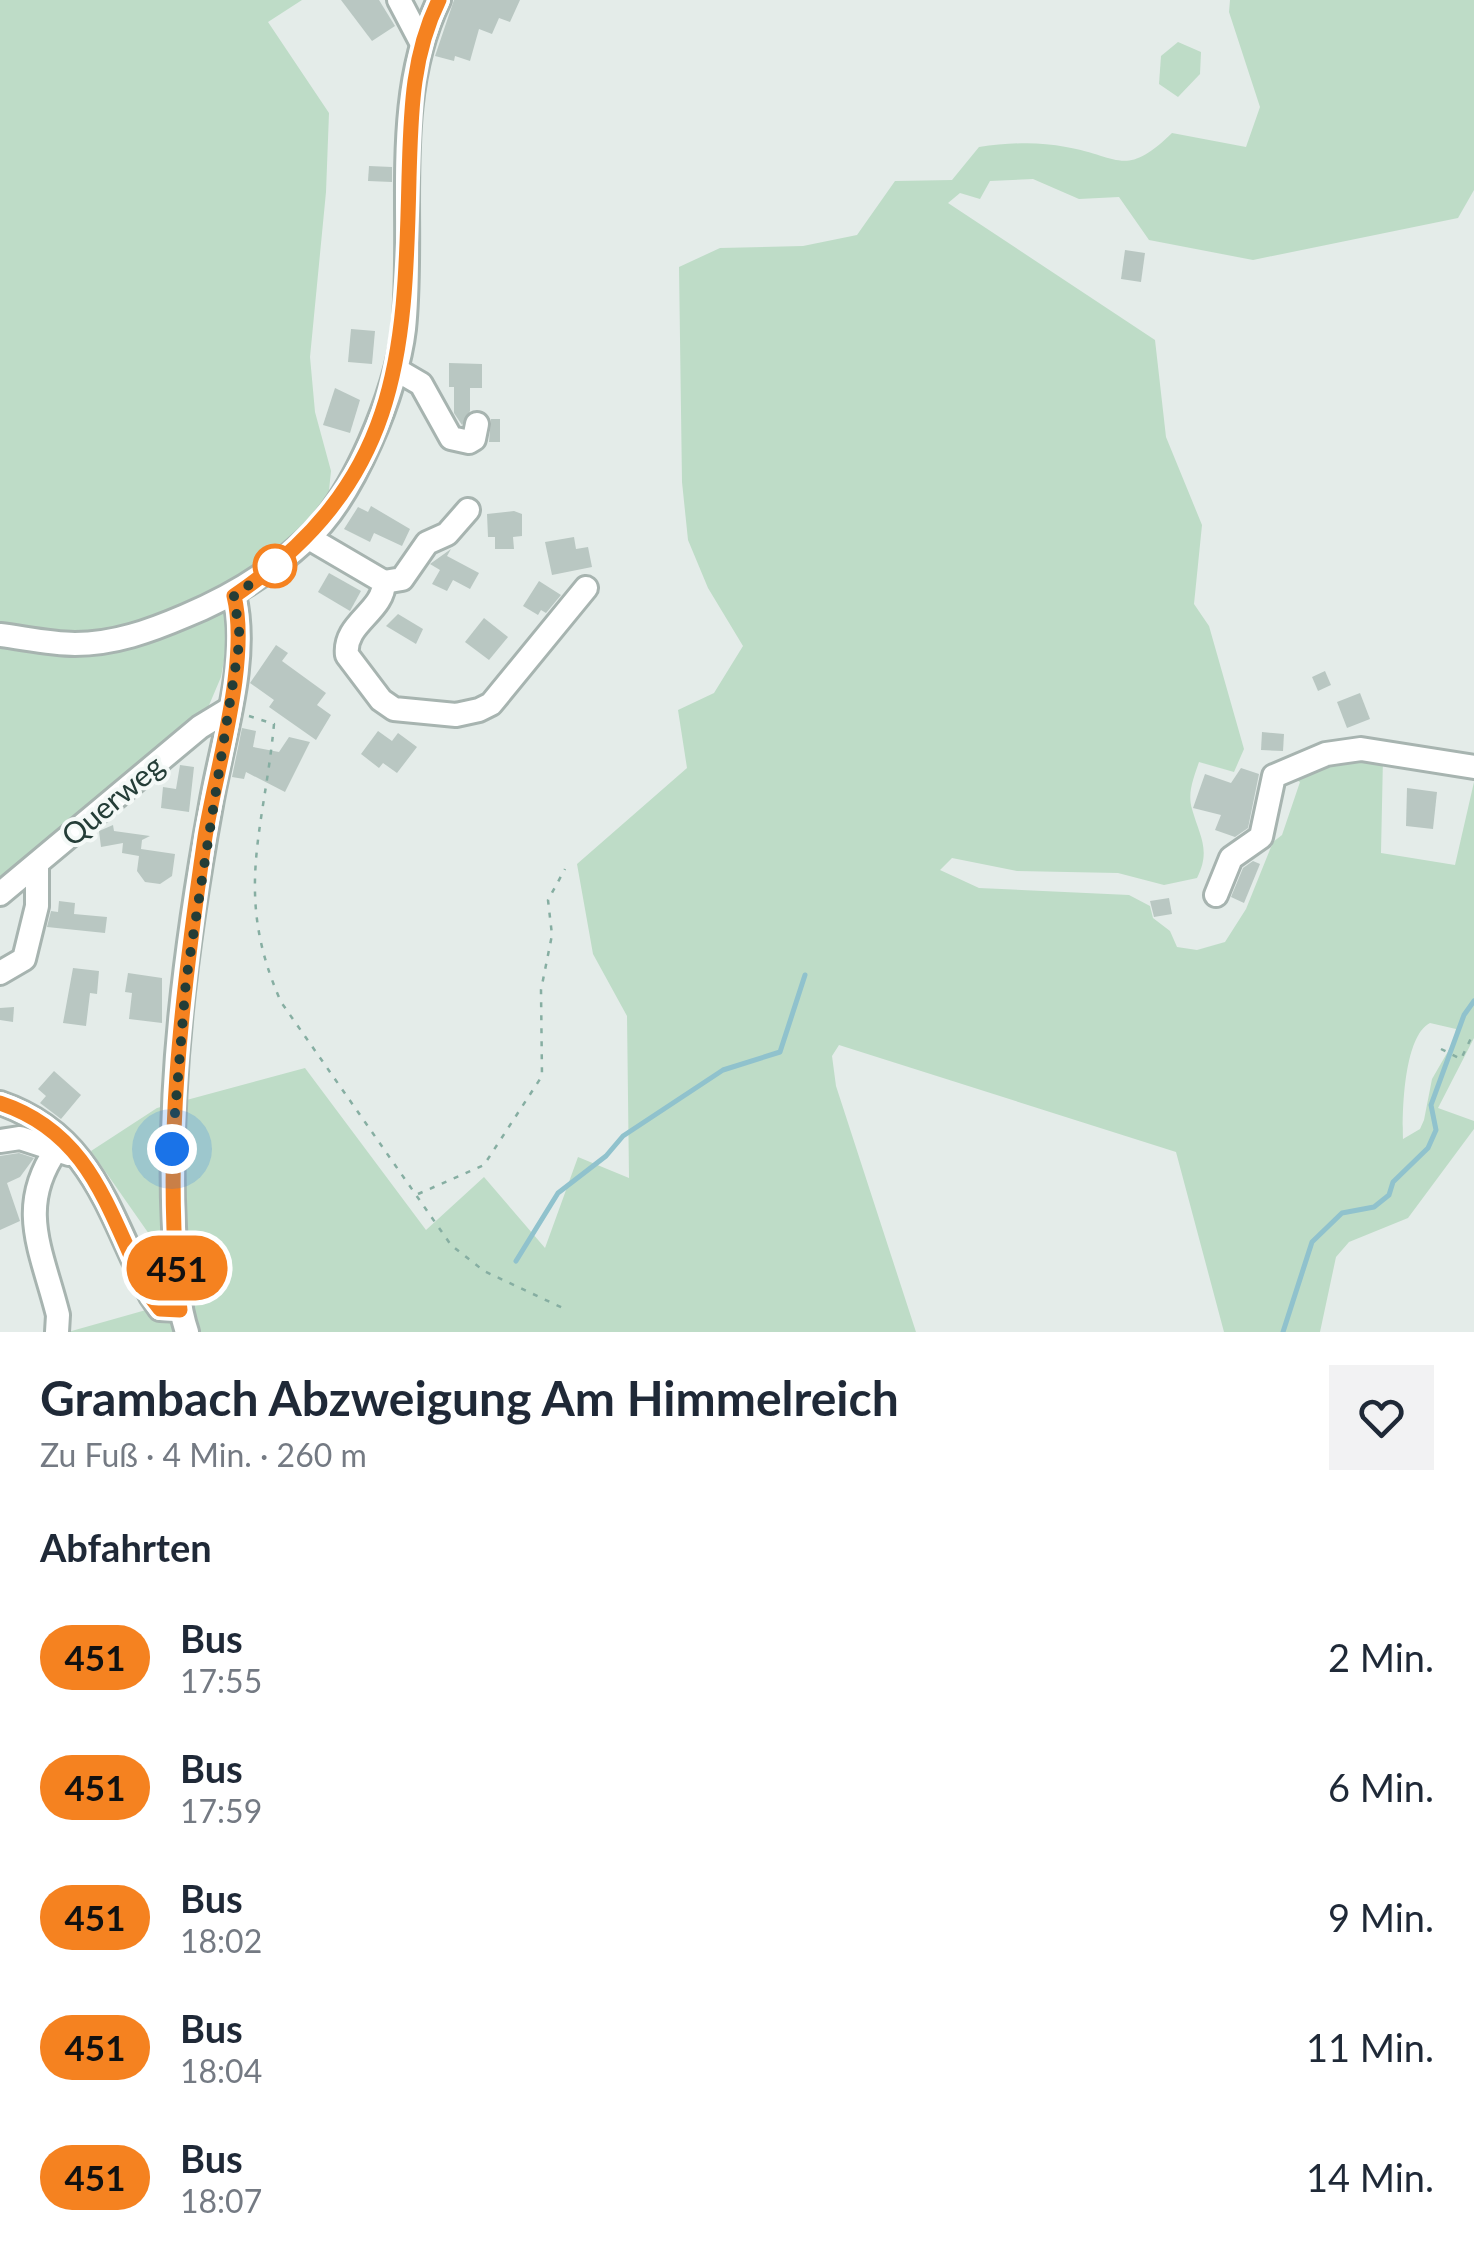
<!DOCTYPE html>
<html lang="de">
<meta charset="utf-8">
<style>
:root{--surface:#fff;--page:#f2f2f3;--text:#1f2937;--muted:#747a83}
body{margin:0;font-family:Lato,sans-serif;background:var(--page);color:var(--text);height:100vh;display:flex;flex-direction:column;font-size:38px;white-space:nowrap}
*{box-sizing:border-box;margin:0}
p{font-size:32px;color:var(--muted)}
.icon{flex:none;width:55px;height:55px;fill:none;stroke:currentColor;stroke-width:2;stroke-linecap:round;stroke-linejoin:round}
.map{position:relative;height:1332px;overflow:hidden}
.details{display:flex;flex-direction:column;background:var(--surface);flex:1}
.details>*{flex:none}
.badge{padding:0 20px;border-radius:32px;font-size:35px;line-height:65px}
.you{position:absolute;width:50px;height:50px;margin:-25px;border:8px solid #fff;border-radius:50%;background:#1a73e8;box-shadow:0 0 0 15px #1a73e833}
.map>.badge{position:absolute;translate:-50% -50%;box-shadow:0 0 0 5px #fff}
h2{padding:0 40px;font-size:38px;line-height:90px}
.round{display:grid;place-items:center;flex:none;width:105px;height:105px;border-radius:0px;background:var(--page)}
.summary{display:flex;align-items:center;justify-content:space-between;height:170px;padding:0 40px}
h1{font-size:48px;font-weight:700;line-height:75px}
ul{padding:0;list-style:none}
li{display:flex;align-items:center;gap:30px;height:130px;padding:0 40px}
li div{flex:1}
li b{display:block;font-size:38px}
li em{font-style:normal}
li .badge{min-width:110px;font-weight:700;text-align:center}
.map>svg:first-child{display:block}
.green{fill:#bedcc7;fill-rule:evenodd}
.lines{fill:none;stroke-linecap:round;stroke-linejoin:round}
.stream{stroke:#90c2cd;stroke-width:5}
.building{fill:#b9c7c2}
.minor-casing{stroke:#a7b4b0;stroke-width:28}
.path{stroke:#86aea2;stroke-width:2.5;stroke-dasharray:5 8;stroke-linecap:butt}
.minor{stroke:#fff;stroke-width:22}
.line-casing{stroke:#fff;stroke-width:22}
.line{stroke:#f58220;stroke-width:15}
.walk{stroke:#243d37;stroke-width:10;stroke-dasharray:0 18}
.stop-dot{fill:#fff;stroke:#f58220;stroke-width:5}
.labels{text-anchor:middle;stroke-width:8;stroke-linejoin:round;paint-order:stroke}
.street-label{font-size:30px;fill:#243d37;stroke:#f4f9f7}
</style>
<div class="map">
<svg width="1474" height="1332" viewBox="0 0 1474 1332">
<rect width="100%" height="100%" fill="#e4ece9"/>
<g class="green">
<polygon points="0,0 302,0 268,22 329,113 326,192 310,357 315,412 331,471 328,500 235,600 221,677 207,710 0,883"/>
<path d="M1230 0H1474V190L1458 218 1253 260 1149 240 1119 197 1079 199 1033 179 990 181 980 199 960 193 948 203 1155 340 1166 437 1202 525 1194 604 1209 626 1244 749 1234 772 1199 762C1194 777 1187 793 1192 809 1200 837 1211 850 1197 878L1164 885 1118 873 1017 871 952 858 940 870 979 888 1129 895 1150 906 1153 918 1170 931 1177 947 1197 950 1225 942 1246 909 1273 842 1282 835 1300 782 1286 773 1327 759 1383 757 1381 853 1455 865 1474 782V1038L1438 1108 1474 1121V1129L1408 1218 1349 1242 1336 1257 1320 1332H1224L1176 1152 839 1045 832 1056 836 1086 916 1332H68L185 1299 184 1284 91 1151 157 1108 305 1068 426 1230 484 1177 545 1248 578 1157 629 1178 627 1016 593 954 577 864 687 768 678 710 714 693 743 646 708 588 688 540 682 482 679 267 720 248 803 246 857 235 895 181 952 180 979 147C1009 143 1036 141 1066 147 1119 156 1125 179 1172 133L1246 147 1260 107 1229 12ZM1430 1023 1456 1029 1454 1041 1432 1079 1424 1120 1420 1129 1403 1139C1402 1111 1404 1036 1430 1023Z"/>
<polygon points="1178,42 1201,52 1200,74 1178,97 1159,84 1161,56"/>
</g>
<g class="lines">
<g class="stream">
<polyline points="516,1261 558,1193 606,1156 623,1136 723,1070 780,1052 805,975"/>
<polyline points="1283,1332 1312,1242 1342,1213 1374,1207 1389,1195 1393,1182 1428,1148 1436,1130 1431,1105 1464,1015 1474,1001"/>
</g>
</g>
<g class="building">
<polygon points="341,0 379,0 395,26 372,41"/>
<polygon points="454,0 520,0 510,22 499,18 492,34 479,29 470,61 455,56 454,61 435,56"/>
<polygon points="369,166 392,167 392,182 368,181"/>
<polygon points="1125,250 1145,253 1141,282 1121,279"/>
<polygon points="351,329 375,331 372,364 348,362"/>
<polygon points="449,363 482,364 482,388 470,388 470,411 462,425 454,413 454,387 449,387"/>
<polygon points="335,388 360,400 350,433 323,425"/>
<polygon points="491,419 500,419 500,442 489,442"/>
<polygon points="371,506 410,529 402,546 374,533 370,542 344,529 358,507 368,512"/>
<polygon points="514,511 522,514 522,536 513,537 514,549 495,549 495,537 488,537 487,514"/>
<polygon points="574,537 576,549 588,547 592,567 552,575 545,542"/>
<polygon points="451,549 447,556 479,573 470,589 453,580 447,591 432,584 440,570 430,564"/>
<polygon points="329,573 361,591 350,611 318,592"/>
<polygon points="539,581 561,595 546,613 541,610 538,615 523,606"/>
<polygon points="398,614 423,629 416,644 386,626"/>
<polygon points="484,618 508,637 489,660 465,642"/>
<polygon points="276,645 288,653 282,661 326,693 317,705 331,715 316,740 269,707 274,700 250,683"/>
<polygon points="1325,671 1331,685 1318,691 1312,677"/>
<polygon points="1360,693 1370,719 1347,728 1337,702"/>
<polygon points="242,728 256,731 253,747 279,752 289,737 310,742 285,792 246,772 244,779 232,777"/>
<polygon points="378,731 392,741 398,733 417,747 397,773 383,763 379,768 361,754"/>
<polygon points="1262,732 1284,734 1283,751 1261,750"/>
<polygon points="180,765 194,767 189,812 161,808 163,787 176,789"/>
<polygon points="1241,768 1259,774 1248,828 1235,837 1215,830 1221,815 1193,808 1205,774 1231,783"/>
<polygon points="1407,788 1437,792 1433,829 1406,826"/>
<polygon points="113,825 114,831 150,836 142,840 141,849 175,854 172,876 160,884 145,882 137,871 139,856 122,853 123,843 101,847 99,831"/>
<polygon points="1253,861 1260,864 1244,903 1231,897 1243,868"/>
<polygon points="1169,898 1172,914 1154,917 1150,901"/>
<polygon points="59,901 75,903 74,914 107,917 105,933 47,927 51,911 58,912"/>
<polygon points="73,968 99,971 97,994 90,993 86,1026 63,1023"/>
<polygon points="128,973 162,978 162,1023 129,1019 132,993 125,992"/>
<polygon points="14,1007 13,1022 0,1020 0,1008"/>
<polygon points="54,1071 81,1095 61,1119 40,1103 46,1096 38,1089"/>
<polygon points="19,1153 34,1158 20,1177 7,1183 20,1221 0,1230 0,1156"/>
</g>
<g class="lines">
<g class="minor-casing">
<g id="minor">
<polyline points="399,0 421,42"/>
<polyline points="397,370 421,384 451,438 469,442 474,439 477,424"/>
<path d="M309 538 384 582C384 612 343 623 347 655L381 700 394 709 456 715 479 710 491 704 586 588"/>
<polyline points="384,582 402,579 427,543 447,534 468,510"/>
<path d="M0 635C24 638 51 644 75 644 114 644 150 631 185 616 231 597 269 574 306 540 353 499 397 391 404 329 415 221 390 101 439 0"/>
<polyline points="0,894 200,727 228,710"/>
<polyline points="1216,895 1231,858 1261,837 1274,776 1326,754 1361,749 1474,767"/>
<polyline points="0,973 24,959 37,906 37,865"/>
<path d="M0 1103C94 1135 109 1216 151 1296L160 1309 181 1310"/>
<polyline points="0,1141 20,1138 69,1154"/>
<path d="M56 1150C16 1208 42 1251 58 1315L57 1332"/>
<path d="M187 1332C176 1299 176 1262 174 1227 167 1087 186 943 211 805 222 740 250 660 234 595"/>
</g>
</g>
<g class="path">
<path d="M249 716 274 724C264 832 233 894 281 1002L451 1245 484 1271 565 1309"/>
<polyline points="1441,1049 1461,1059 1473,1034"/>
<polyline points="418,1194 484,1165 542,1076 541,990 552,935 548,900 565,869"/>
</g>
<use href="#minor" class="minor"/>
</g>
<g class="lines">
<g class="line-casing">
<path id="line" d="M0 1103C94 1134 109 1217 150 1296L160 1309 180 1310C162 1152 182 993 205 837 216 769 250 660 234 596 399 483 405 361 409 178 411 115 411 57 439 0"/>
</g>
<use href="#line" class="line"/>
<polyline class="walk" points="172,1149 186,981 240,638 234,596 275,566"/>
</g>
<circle class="stop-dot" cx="275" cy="566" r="20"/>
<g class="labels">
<g class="street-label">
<text transform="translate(113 801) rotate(-40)" y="10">Querweg</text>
</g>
</g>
</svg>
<div class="you" style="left:172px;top:1149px"></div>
<b class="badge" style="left:177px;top:1268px;background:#f58220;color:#111">451</b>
</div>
<section class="details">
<div class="summary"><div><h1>Grambach Abzweigung Am Himmelreich</h1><p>Zu Fuß · 4 Min. · 260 m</p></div><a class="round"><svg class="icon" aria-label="heart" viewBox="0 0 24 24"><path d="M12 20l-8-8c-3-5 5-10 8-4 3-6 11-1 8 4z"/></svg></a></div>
<h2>Abfahrten</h2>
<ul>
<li><span class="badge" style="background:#f58220;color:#111">451</span><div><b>Bus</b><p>17:55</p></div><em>2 Min.</em></li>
<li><span class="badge" style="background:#f58220;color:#111">451</span><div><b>Bus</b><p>17:59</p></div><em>6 Min.</em></li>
<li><span class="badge" style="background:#f58220;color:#111">451</span><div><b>Bus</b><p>18:02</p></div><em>9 Min.</em></li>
<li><span class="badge" style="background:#f58220;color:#111">451</span><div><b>Bus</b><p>18:04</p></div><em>11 Min.</em></li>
<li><span class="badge" style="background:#f58220;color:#111">451</span><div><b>Bus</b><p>18:07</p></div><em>14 Min.</em></li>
</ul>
</section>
